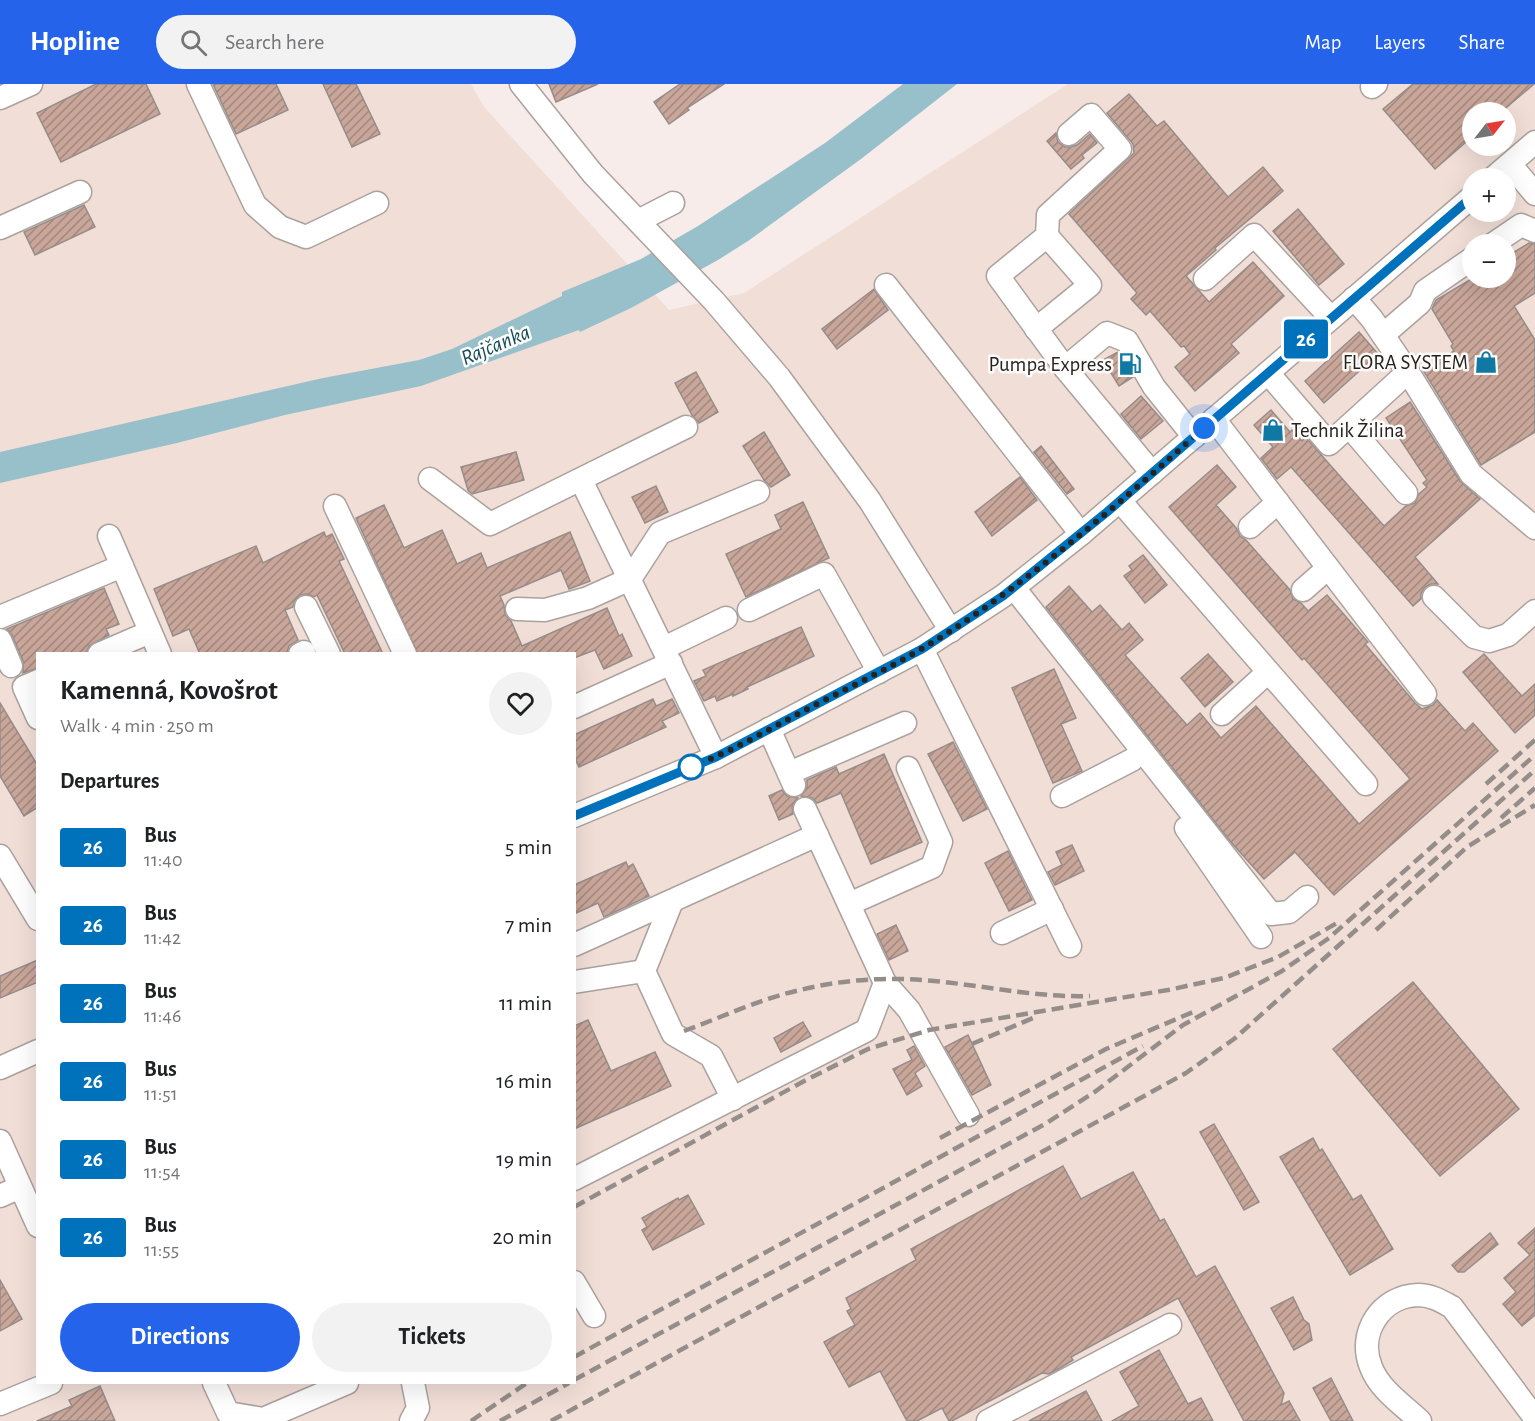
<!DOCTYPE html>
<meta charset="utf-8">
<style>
:root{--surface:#fff;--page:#f2f2f2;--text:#202124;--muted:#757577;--accent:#2563eb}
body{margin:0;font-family:"Alegreya Sans",sans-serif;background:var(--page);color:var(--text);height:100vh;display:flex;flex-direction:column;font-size:22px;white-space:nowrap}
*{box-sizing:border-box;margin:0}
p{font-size:20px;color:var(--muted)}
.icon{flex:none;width:33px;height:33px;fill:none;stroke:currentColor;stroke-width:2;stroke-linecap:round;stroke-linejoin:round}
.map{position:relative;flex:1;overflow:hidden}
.details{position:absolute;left:36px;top:568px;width:540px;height:732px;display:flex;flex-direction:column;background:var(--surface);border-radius:0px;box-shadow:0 6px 24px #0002}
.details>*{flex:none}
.badge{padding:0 12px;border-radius:4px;font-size:21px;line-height:39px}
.needle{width:39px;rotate:59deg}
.controls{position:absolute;left:1462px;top:18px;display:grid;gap:12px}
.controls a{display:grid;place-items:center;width:54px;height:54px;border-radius:50%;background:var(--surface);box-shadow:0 6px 24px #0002;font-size:30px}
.you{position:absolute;width:30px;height:30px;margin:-15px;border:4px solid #fff;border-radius:50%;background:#1a73e8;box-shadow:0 0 0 9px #1a73e833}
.map>.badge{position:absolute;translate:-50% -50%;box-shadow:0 0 0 3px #fff}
h2{padding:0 24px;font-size:22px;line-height:54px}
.round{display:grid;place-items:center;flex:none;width:63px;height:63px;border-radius:32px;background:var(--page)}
.headline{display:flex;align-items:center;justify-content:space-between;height:102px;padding:0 24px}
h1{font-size:28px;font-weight:700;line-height:45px}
.primary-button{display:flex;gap:12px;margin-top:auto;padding:12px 24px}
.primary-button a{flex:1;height:69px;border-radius:36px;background:var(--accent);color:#fff;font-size:24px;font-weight:700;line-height:69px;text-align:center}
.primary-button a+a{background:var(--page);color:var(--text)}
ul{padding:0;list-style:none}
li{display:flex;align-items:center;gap:18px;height:78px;padding:0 24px}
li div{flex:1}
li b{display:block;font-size:22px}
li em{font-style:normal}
li .badge{min-width:66px;font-weight:700;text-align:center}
header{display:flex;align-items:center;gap:36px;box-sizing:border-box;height:84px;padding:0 30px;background:var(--accent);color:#fff}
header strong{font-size:28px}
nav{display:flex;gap:33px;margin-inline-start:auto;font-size:21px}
.search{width:420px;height:54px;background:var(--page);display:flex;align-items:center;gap:15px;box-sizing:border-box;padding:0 21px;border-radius:33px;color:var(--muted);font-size:22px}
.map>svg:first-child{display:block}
.built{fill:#f1ded7;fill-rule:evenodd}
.water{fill:#98c0ca}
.building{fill:url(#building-hatch);stroke:#968d8a;stroke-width:1.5}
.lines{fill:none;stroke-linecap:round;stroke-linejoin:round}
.minor-casing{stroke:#aba29e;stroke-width:25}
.minor{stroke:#fff;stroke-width:22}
.rail{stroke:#948d8a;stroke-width:4.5;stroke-dasharray:12 6;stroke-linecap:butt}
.line-casing{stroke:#fff;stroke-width:14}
.line{stroke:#0072bc;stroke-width:9}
.walk{stroke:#262220;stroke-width:6;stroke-dasharray:0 10.8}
.stop-dot{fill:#fff;stroke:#0072bc;stroke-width:3}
.labels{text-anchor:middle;stroke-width:5;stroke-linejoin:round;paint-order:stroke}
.poi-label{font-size:21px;fill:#262220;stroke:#fefcfb;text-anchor:end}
.water-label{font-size:22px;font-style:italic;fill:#154d59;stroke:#fefcfb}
</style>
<header>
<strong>Hopline</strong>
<div class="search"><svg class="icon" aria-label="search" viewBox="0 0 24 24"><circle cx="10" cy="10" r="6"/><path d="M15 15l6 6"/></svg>Search here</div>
<nav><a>Map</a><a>Layers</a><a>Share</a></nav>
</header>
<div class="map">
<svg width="1535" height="1337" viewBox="0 0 1535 1337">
<defs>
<pattern id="building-hatch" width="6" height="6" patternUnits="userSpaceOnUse" patternTransform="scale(1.5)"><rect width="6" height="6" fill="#c9a69a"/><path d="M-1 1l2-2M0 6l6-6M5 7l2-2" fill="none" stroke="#a3877d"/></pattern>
</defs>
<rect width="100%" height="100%" fill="#f7ece9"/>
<path class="built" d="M0 0H471L484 23 669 226 744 209 1068 0H1535V1337H0ZM1473 28H1506V62H1473ZM1473 94H1506V128H1473ZM1473 160H1506V194H1473ZM38 570H574V1299H38Z"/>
<polygon class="water" points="903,0 957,0 861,75 748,157 718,176 631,224 580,248 579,246 421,302 285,331 177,359 0,399 0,368 323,294 419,276 452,265 562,212 562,208 641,175 698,142 825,59"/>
<g class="building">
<polygon points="96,0 146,0 160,30 61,78 37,29"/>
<polygon points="213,0 276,0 288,26 236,50"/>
<polygon points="323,0 356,0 380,50 352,63"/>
<polygon points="549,0 598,0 556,18"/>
<polygon points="680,0 724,0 687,24 689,26 669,40 654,18"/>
<polygon points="1413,0 1534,0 1501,28 1473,28 1473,52 1435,85 1383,25"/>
<polygon points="1129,10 1157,42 1164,37 1228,113 1263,83 1283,107 1215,164 1216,166 1186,192 1209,218 1253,178 1284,212 1231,260 1239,269 1195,307 1175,283 1190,270 1184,262 1181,263 1150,227 1146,231 1131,215 1137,209 1069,130 1134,69 1133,60 1107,29"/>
<polygon points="1056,49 1058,58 1065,63 1071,63 1077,61 1090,50 1097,59 1082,71 1084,74 1071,85 1047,57"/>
<polygon points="84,121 95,143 35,171 24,148"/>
<polygon points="1298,125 1344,180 1319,201 1273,147"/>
<polygon points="1529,159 1535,160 1535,209 1514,222 1535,256 1535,348 1481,381 1423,286 1454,267 1451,262 1453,260 1432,225 1436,216 1473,194 1506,194 1506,173"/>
<polygon points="874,205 888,226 837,265 822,245"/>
<polygon points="1359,248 1378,270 1324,319 1305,297"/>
<polygon points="1118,268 1133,293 1119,302 1103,276"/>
<polygon points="696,288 718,328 699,339 692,331 675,299"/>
<polygon points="1141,312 1163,337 1141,355 1121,330"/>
<polygon points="1410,318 1460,397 1480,415 1415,473 1438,500 1431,500 1425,503 1421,509 1421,515 1413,522 1291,383 1277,395 1261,374 1273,363 1254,341 1271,326 1290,348 1292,346 1302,357 1305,354 1309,357 1384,442 1406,422 1415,419 1419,410 1427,403 1423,399 1427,396 1386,334"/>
<polygon points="764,348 790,391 771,403 764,396 743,362"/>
<polygon points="1041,362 1074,405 1067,410 1034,368"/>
<polygon points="516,368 524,396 472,410 468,406 461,383"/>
<polygon points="1217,381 1236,403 1216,421 1237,445 1240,452 1246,456 1290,506 1293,515 1301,519 1308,527 1327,511 1368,558 1365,560 1415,619 1422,625 1433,621 1437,616 1465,647 1473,639 1498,667 1334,811 1295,768 1264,795 1230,757 1046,523 1069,502 1092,528 1100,521 1122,546 1129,539 1143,556 1125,571 1187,641 1200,629 1221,654 1256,622 1359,740 1410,695 1304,574 1302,576 1169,423"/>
<polygon points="1020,393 1037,416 992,452 975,428"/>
<polygon points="656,402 668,428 645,439 632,413"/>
<polygon points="803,418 829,474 746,513 726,470 781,445 775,431"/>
<polygon points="384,421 404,464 442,446 457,480 481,469 487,484 570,448 590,497 569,505 561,486 500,512 504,521 505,531 511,537 522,562 607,524 619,552 622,550 632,572 604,585 595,566 574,574 574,570 418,570 356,434"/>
<polygon points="324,448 326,453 332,450 344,475 339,477 383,570 345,570 317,511 314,513 308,510 300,511 295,516 293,523 285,526 298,556 289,562 287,568 283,570 200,570 189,545 173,552 154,505 256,462 263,479"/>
<polygon points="1143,471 1167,501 1145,519 1124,492 1132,486 1129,482"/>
<polygon points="104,504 119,540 106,545 109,551 89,562 86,570 38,570 38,584 23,589 23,577 12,551 7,545"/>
<polygon points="801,543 814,572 747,603 748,605 733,612 733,610 717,617 715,612 704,617 694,597 706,592 703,586"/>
<polygon points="1208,570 1233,598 1205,623 1181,594"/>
<polygon points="1484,570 1522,612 1535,600 1535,631 1515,649 1463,588"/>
<polygon points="1054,585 1076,634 1061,640 1082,687 1053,699 1012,604"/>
<polygon points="653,615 656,622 672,615 679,629 662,637 666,643 579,683 574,672 574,651"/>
<polygon points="0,619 38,682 38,723 24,732 0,692"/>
<polygon points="953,658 987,725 963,737 928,670"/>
<polygon points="884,670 922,758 871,780 841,709 817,719 812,714 801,712 807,703 807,696 836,683 839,690"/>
<polygon points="782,706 787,712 798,714 792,723 793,730 779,736 769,712"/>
<polygon points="1072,761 1084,787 1055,801 1048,788 1062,781 1056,768"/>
<polygon points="1008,767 1032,816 1009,827 985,779"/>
<polygon points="626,778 628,783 633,780 649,812 604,833 598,819 574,830 574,801"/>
<polygon points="896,841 908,867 889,876 877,850"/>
<polygon points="38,876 38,898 0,914 0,892"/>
<polygon points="1413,898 1519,1025 1440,1092 1333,965"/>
<polygon points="588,936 611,987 655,968 671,1002 574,1045 574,942"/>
<polygon points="803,938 811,952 781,968 774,954"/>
<polygon points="968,951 991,1001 972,1011 945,963"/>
<polygon points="914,962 925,982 915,989 922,1002 907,1011 893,985 912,976 907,966"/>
<polygon points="1214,1040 1259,1118 1244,1126 1200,1048"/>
<polygon points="1313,1054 1320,1067 1322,1065 1353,1116 1361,1111 1393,1165 1350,1191 1280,1073"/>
<polygon points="1063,1082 1081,1115 1133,1088 1160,1137 1164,1135 1196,1193 1215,1182 1284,1309 1281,1321 1289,1317 1300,1337 1244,1337 1178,1214 1071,1273 1073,1276 1060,1284 1049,1290 1042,1289 952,1337 949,1337 942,1324 917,1337 907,1337 880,1287 849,1303 824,1258 855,1241 847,1227 851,1225 846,1214 916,1176 911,1165"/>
<polygon points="688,1111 704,1140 653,1166 642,1146 647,1143 642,1134 678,1114 679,1116"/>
<polygon points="1535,1144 1535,1231 1522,1242 1503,1220 1516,1208 1504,1194 1530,1171 1518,1159"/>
<polygon points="1490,1149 1498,1160 1464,1188 1458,1188 1452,1181"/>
<polygon points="0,1196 22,1235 0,1247"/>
<polygon points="1293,1213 1304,1236 1309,1240 1312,1256 1294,1266 1271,1224"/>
<polygon points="1159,1266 1188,1320 1201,1314 1213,1337 1112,1337 1139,1322 1120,1288"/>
<polygon points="1331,1294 1353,1337 1331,1337 1313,1304"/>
<polygon points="100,1302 115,1337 37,1337 72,1322 69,1316"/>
<polygon points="1086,1307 1102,1337 1029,1337"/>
</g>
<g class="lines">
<g class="minor-casing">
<g id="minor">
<polyline points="198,0 255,121 280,143 306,153 377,119"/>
<polyline points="521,0 593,90 714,217 779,293 870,417 951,547"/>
<polyline points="1372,3 1376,0"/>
<polyline points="0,14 31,0"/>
<polyline points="1069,50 1091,31 1120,65 1048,131 1047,152 998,192 1065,284 1152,389"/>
<polyline points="1510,80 1535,110"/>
<polyline points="1493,94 1535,58"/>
<polyline points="638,137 673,119"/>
<polyline points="0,144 80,108"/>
<polyline points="1493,160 1521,141 1535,147"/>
<polyline points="1205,195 1254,151 1331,234"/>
<polyline points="886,201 1081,450"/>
<polyline points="1354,214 1372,235 1408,288 1471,390 1535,444"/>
<polyline points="1036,245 1090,201 1047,152"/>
<polyline points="1383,251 1420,219 1425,207 1473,174"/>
<polyline points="1065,284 1107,249 1127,257 1154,303 1194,353"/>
<polyline points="1268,289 1329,360 1408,288"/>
<polyline points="1214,335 1425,610"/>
<polyline points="1349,342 1406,409"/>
<polyline points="430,395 490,440 686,343"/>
<polyline points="581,396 716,673"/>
<polyline points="1120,417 1366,700"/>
<polyline points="335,422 405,570"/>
<polyline points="1250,443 1278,418"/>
<polyline points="109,452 160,570"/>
<polyline points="1014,504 1271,830 1289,828 1307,813"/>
<polyline points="1303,506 1328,484"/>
<polyline points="1434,513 1474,553 1489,557 1508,551 1535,527"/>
<polyline points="306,523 329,570"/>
<polyline points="517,525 545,526 588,514 630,495 660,449 758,408"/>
<polyline points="749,526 824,490 879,588"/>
<polyline points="0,533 122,482"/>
<polyline points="0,556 11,582"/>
<polyline points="664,564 726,534"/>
<polyline points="922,565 1070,862"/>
<polyline points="99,570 150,548"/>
<polyline points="300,570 304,568"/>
<polyline points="38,597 24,603 38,634"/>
<polyline points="574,623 671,579"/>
<polyline points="1222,630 1268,588"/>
<polyline points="769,645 794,701"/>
<polyline points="789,689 905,639"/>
<polyline points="1062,712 1132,676"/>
<polyline points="805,725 885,899 909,926 968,1031"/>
<polyline points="574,732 716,673 922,565 1003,512 1081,450 1473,112"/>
<polyline points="1186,744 1261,853"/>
<polyline points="0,772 38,835"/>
<polyline points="672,817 644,887 673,950 711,972 733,1015"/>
<polyline points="849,820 932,783 941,758 908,684"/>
<polyline points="1002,849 1052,825"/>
<polyline points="574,861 817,751"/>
<polyline points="574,898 644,887"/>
<polyline points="0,984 38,967"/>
<polyline points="0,1057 38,1142"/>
<polyline points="574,1095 867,946 885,899"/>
<polyline points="0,1112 20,1103"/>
<polyline points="574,1198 594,1232"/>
<polyline points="214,1299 228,1329 263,1335 347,1299"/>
<polyline points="0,1320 51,1299"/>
<polyline points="411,1337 418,1324 413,1299"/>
<polyline points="988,1337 1170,1241"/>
<path d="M1420 1337C1403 1321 1379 1305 1371 1283 1357 1249 1381 1212 1418 1211 1431 1211 1441 1217 1452 1223L1535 1334"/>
</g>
</g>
<use href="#minor" class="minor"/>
<g class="rail">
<polyline points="1486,700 1535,656"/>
<polyline points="1501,734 1535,704"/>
<polyline points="1376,846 1467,763 1535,721"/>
<path d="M684 947C722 933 760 915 800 906 840 896 882 893 922 896 979 900 1033 914 1090 912"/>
<polyline points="972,960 1033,934"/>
<polyline points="940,1054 1106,965 1193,928"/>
<polyline points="574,1123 806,996 868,965 929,946 1168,906 1224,894 1278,873 1337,839"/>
<polyline points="574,1273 1143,962"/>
<polyline points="574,1296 1045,1040 1096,1007 1183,941 1282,887 1329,854 1535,671"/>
<polyline points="471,1337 527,1299"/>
<polyline points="500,1337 569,1299"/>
<polyline points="551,1337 1186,989 1234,955 1535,686"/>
</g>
</g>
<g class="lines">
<g class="line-casing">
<polyline id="line" points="574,732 716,673 922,565 1003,512 1107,428 1473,112"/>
</g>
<use href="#line" class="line"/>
<path class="walk" d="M691 683C733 667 773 643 813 622 860 598 908 575 952 546 1042 487 1123 416 1204 344"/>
</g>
<defs>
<g id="shop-bare" transform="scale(1.8)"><path d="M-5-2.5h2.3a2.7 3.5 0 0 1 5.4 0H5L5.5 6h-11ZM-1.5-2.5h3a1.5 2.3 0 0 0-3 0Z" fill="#0f79a4" stroke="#fefcfb" stroke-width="2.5" paint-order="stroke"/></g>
<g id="fuel-bare" transform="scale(1.8)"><path d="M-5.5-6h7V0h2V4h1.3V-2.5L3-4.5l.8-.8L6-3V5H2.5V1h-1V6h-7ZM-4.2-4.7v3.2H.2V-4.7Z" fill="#0f79a4" stroke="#fefcfb" stroke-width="2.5" paint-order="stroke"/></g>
</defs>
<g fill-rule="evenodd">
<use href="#shop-bare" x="1486" y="278"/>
<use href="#fuel-bare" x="1130" y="280"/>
<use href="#shop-bare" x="1273" y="346"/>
</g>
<circle class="stop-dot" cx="691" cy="683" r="12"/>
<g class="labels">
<g class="poi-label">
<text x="1468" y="285">FLORA SYSTEM</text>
<text x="1112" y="287">Pumpa Express</text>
<text x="1291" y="353" text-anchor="start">Technik Žilina</text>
</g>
<g class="water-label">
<text transform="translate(495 260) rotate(-23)" y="8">Rajčanka</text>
</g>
</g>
</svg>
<div class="controls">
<a><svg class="needle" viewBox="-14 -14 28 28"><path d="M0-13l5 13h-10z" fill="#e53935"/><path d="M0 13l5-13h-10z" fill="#757577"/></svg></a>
<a>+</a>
<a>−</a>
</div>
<div class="you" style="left:1204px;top:344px"></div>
<b class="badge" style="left:1306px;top:255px;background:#0072bc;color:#fff">26</b>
<section class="details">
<div class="headline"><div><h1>Kamenná, Kovošrot</h1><p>Walk · 4 min · 250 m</p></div><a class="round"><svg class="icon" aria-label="heart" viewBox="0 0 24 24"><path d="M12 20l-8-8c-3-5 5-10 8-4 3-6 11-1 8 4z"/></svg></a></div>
<h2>Departures</h2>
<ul>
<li><span class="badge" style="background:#0072bc;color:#fff">26</span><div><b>Bus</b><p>11:40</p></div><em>5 min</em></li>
<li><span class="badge" style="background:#0072bc;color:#fff">26</span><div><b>Bus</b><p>11:42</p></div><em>7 min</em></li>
<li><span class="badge" style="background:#0072bc;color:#fff">26</span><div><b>Bus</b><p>11:46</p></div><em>11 min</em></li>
<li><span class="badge" style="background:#0072bc;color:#fff">26</span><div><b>Bus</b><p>11:51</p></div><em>16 min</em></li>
<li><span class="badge" style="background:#0072bc;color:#fff">26</span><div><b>Bus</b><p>11:54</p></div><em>19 min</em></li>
<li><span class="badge" style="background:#0072bc;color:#fff">26</span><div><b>Bus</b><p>11:55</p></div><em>20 min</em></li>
</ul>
<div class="primary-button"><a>Directions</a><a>Tickets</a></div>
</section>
</div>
